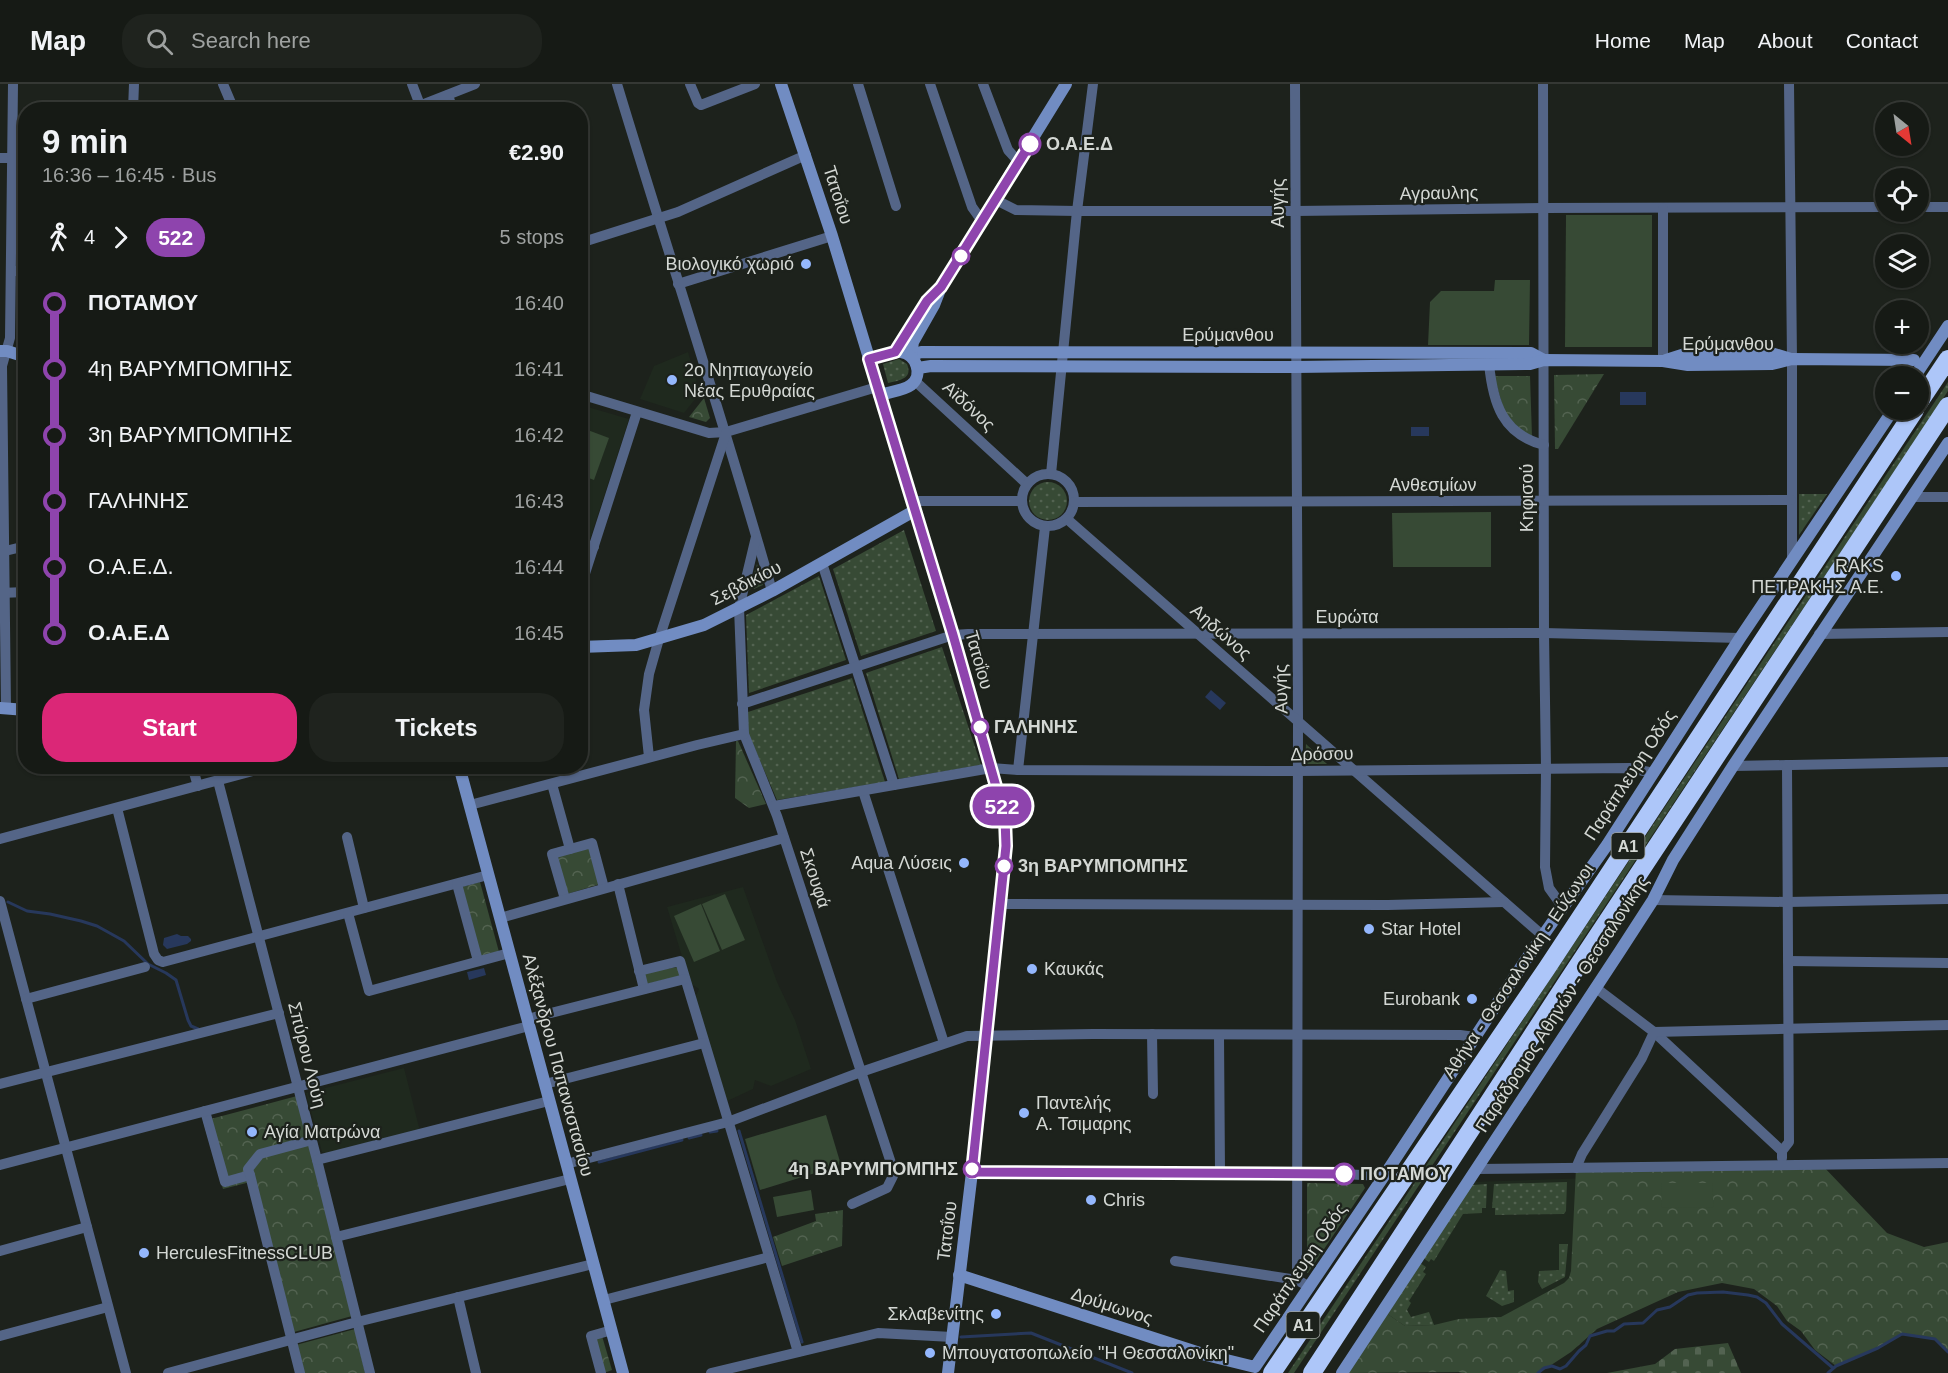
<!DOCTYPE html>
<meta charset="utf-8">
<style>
:root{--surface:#161a15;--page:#1f231e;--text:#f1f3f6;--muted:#9ea1a0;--line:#353834;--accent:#db2777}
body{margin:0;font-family:Helvetica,sans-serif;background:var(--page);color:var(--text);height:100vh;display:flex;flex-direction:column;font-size:22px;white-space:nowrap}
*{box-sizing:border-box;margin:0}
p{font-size:20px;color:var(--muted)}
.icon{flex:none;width:33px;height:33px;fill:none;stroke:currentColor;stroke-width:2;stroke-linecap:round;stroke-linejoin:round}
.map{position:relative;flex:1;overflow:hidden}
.details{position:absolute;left:18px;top:18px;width:570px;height:672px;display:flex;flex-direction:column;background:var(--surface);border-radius:24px;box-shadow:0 2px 4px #0004,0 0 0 2px var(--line)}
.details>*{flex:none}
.badge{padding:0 12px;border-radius:20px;font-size:21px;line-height:39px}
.needle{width:39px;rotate:150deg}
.fabs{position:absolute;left:1875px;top:18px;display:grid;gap:12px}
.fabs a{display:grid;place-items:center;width:54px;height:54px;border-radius:50%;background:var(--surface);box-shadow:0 2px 4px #0004,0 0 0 2px var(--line);font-size:30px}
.map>.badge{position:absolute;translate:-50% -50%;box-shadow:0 0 0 3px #fff}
.legs{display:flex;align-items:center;gap:9px;height:66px;padding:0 24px;font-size:20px}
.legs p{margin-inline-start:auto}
.headline{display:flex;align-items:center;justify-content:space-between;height:102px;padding:0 24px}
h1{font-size:33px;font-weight:600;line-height:45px}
.cta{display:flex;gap:12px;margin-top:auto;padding:12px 24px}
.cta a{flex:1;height:69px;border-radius:24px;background:var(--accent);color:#fff;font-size:24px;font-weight:600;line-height:69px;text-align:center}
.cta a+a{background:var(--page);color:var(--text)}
ul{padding:0 24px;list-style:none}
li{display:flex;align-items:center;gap:21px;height:66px;font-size:22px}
li i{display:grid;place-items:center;width:9px;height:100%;margin:0 8px;background:currentColor}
li i::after{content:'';width:15px;height:15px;margin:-8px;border:4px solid;border-radius:50%;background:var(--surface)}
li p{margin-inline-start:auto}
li:first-child i{background:linear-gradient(#0000 50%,currentColor 0)}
li:last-child i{background:linear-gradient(currentColor 50%,#0000 0)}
header{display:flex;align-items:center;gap:36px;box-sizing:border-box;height:84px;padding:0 30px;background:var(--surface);border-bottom:2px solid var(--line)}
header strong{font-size:28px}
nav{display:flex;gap:33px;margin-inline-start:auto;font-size:21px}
.search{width:420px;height:54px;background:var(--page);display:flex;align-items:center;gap:15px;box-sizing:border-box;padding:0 21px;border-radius:24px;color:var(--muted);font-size:22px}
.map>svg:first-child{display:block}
.built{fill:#1f291e}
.grass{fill:url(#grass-dots)}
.cemetery{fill:url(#cemetery-stones)}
.park{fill:url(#park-crowns)}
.pitch{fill:#374a35}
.water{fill:#27385c}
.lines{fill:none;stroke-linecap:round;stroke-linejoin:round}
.stream{stroke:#27385c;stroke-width:3}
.street{stroke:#546587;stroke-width:10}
.secondary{stroke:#718cc2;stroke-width:12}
.highway{stroke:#adc6f9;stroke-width:18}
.line-1-casing{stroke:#fff;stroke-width:14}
.line-1{stroke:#8e44ad;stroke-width:9}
.stop-1-dot{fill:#fff;stroke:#8e44ad;stroke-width:3}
.poi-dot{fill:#94b7fd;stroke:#1d221c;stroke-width:2}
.labels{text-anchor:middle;stroke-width:4.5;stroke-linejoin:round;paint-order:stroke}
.shield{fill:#1d221c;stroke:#9da19d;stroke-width:1.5}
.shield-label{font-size:16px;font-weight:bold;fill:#d4d8d4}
.stop-label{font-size:18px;font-weight:bold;fill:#d4d8d4;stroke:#1d221c;text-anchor:start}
.street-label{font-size:18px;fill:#d4d8d4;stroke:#1d221c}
.poi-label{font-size:18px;fill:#d4d8d4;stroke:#1d221c;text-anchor:start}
</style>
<header>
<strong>Map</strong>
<div class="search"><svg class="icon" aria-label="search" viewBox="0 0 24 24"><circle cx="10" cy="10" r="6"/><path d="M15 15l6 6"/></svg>Search here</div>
<nav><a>Home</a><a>Map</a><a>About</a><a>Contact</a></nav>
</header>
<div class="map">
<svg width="1948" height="1289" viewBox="0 0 1948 1289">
<defs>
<pattern id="grass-dots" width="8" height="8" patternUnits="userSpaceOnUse" patternTransform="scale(1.5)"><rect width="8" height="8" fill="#374a35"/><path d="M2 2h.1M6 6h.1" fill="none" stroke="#536351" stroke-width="1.8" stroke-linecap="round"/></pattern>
<pattern id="cemetery-stones" width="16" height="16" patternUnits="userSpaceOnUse" patternTransform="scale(1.5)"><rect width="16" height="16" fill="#374a35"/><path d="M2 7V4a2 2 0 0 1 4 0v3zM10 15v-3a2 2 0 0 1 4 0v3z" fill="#536351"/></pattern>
<pattern id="park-crowns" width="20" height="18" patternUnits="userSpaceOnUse" patternTransform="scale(1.5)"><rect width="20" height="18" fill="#374a35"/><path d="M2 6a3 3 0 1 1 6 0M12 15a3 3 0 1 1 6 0" fill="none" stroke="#536351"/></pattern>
</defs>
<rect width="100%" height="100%" fill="#1d221c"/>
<g class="built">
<polygon points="688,268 700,309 684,329 640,315 654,282"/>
<polygon points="581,321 629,335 590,455 581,452"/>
<polygon points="743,803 777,898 795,936 811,985 771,1002 755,996 753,1005 725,1018 695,914 699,905 690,899 667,823"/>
<polygon points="404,984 420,1047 327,1070 322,1068 306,1009"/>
<polygon points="1590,1094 1586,1189 1498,1242 1404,1243 1383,1230 1471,1098"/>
</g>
<g class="grass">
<path d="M899 275 907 280C913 295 900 296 888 299L883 280Z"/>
<polygon points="1948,298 1948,307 1294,1289 1288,1289"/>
<circle cx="1048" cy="417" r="19"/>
<polygon points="1827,410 1799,451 1799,410"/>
<polygon points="904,446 936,547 861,572 833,485"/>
<polygon points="819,492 846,576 749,609 746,531"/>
<polygon points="942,563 981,681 899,695 866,589"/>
<polygon points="852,594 885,698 777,716 748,649 748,628"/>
<polygon points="1306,660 1327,680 1305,680"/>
<polygon points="1567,1098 1566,1127 1564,1130 1495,1131 1495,1124 1492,1124 1494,1100"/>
<polygon points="1487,1100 1486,1124 1482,1124 1482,1129 1463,1130 1434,1177 1431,1175 1429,1178 1423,1174 1472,1101"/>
<polygon points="1559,1160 1568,1160 1565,1193 1542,1205 1538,1198 1539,1187 1559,1186"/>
<polygon points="1420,1179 1426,1183 1423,1188 1426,1190 1409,1217 1411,1219 1407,1226 1411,1233 1429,1228 1434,1241 1405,1242 1386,1229"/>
<polygon points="1500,1186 1506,1187 1508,1207 1514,1206 1514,1218 1502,1222 1486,1212"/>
</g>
<polygon class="cemetery" points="1728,1259 1741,1289 1607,1289 1655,1280 1675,1265"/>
<g class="park">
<polygon points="1604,290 1558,365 1555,365 1554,291"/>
<polygon points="1494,292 1530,292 1532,353 1521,347 1505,330"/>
<polygon points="704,314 710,334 706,338 689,333"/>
<polygon points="757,480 763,501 754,505 753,503 757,501 755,498 752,500 750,506 749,505"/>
<polygon points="736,657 738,657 766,720 749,724 735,714"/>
<polygon points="589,762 600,800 567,810 555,772"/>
<polygon points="480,798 499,868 480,873 461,803"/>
<polygon points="678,883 680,892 647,900 643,892 647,888"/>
<polygon points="297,1012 352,1232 294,1248 254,1097 223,1105 203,1037"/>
<polygon points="1821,1080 1887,1149 1924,1163 1948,1158 1948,1268 1935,1255 1902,1250 1878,1264 1836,1282 1815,1266 1801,1247 1787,1237 1777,1222 1754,1205 1722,1199 1678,1208 1597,1245 1571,1268 1539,1289 1462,1289 1459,1288 1347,1289 1386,1229 1405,1242 1434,1241 1459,1235 1501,1233 1564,1199 1569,1194 1571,1187 1576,1084"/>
<polygon points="1307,1099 1363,1100 1365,1104 1308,1189 1307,1189"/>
<polygon points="843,1126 842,1162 782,1182 773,1153 816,1137 815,1130"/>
<polygon points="355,1245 365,1289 304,1289 296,1261"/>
<polygon points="602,1252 612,1286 604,1289 594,1254"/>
</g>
<g class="pitch">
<polygon points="1566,131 1652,131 1652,263 1565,263"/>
<polygon points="1495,196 1530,196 1529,261 1428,261 1430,218 1441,207 1494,207"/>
<polygon points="585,345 609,354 594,396 581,391 581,359"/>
<polygon points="1491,428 1491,483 1393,483 1392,429"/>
<polygon points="725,810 745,856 722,866 702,820"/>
<polygon points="701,820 720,867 694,878 674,832"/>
<polygon points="826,1031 841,1081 760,1106 745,1055"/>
<polygon points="1662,1099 1712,1099 1714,1123 1661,1124"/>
<polygon points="811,1106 814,1126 777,1133 773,1113"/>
</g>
<g class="water">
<rect x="1620" y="308" width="26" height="13"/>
<rect x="1411" y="343" width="18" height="9"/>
<polygon points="1211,606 1226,619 1220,626 1205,613"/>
<polygon points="177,850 181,852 188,852 191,855 191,857 187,860 167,865 163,861 164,854"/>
<polygon points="484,884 486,891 469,896 467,888"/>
</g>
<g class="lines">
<g class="stream">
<polyline points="8,818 27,827 50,830 81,837 97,842 124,857 148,880 166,889 176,896 188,936 191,942 198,945"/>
<polyline points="739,1047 802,1258"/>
<polyline points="710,1048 717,1047"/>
<polyline points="689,1054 701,1051"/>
<polyline points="599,1078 682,1056"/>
<polyline points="961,1253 1031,1249 1132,1289"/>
<polyline points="1538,1289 1544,1284 1552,1282 1560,1285 1566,1282 1579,1267 1586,1261 1590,1252 1607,1247 1614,1247 1624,1240 1643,1239 1657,1226 1670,1223 1688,1211 1697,1209 1723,1208 1748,1211 1757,1213 1766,1219 1782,1240 1833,1284"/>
<polyline points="1828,1289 1836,1282 1878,1264 1902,1250 1935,1255 1948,1268"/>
</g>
<g class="street">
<polyline points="223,0 234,26"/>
<polyline points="412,0 420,21"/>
<path d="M617 0C668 169 724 337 772 507"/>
<polyline points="690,0 698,19 701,21 755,0"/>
<polyline points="858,0 896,122"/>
<polyline points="930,0 972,123 982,137"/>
<polyline points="983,0 1008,66 1019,78"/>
<polyline points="1295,0 1298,637 1297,1196 1310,1203"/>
<polyline points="1543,0 1544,549 1546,684 1545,783 1549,804 1562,822"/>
<polyline points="1789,0 1792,275 1792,477"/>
<polyline points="448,11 453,26"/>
<polyline points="133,26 134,0"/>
<polyline points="409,26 475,0"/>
<polyline points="0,74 26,74"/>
<polyline points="996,116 1016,126 1077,127 1295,127 1543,124 1886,123"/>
<polyline points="1918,123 1948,123"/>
<polyline points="1663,124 1663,277"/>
<polyline points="580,159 678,128 806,71"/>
<polyline points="11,187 26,187"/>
<polyline points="678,200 832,152"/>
<path d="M1489 280C1493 319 1502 350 1544 361"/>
<polyline points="915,297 1027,400"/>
<polyline points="580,310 709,349 726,348 877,303"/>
<circle cx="1048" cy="416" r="26"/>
<polyline points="1051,390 1077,127 1093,0"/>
<polyline points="1912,413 1948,413"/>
<polyline points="911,417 1021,417"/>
<polyline points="1074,418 1791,416"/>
<polyline points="1067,435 1542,851"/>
<polyline points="756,453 739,524 744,650 777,732 891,1079 893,1092 887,1104 852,1120"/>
<polyline points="580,459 594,463"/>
<polyline points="5,467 26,462"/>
<polyline points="822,479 894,701"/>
<polyline points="580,505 637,328"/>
<polyline points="0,509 26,508"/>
<polyline points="1819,550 1948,548"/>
<polyline points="742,620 953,551 968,550 1544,549 1740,554"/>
<polyline points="6,624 2,282 10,254 13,0"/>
<polyline points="649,673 644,626 649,590 659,555 726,349"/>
<polyline points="192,682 198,702"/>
<polyline points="1733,682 1948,678"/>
<polyline points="1018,686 1045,443"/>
<polyline points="218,697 317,1076 370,1289"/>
<polyline points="552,700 570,765"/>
<polyline points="863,707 944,959"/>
<polyline points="470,721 697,661 744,650"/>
<polyline points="774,722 991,684 1018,686 1297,687 1629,684 1654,689"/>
<polyline points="117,724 154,870 158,876 163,878 488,791"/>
<polyline points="347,753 364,824"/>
<polyline points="0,755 271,682"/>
<polyline points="457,800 478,877"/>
<polyline points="618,800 644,905"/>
<polyline points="565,815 552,770 592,759 604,804"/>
<polyline points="1653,816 1787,818 1948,815"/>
<polyline points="0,817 126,1289"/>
<polyline points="1000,820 1388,821 1504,818"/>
<polyline points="348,829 369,907 509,869"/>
<polyline points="500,834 784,754"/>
<polyline points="1788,877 1948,879"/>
<polyline points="639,887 680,877 798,1268"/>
<polyline points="1596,904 1654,948 1782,1067 1782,1074"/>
<polyline points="26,915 145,883"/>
<polyline points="527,935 685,895"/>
<polyline points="1152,950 1153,1010"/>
<polyline points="1219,951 1220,1088"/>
<polyline points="0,1000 279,929"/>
<polyline points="545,1000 704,959"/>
<polyline points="205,1027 225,1098 250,1091 300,1289"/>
<polyline points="1782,1067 1789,1058 1787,681"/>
<polyline points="317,1076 549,1017"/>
<polyline points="566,1080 728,1038 861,988 967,952 1093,950 1460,951 1475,953"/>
<polyline points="0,1081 529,942"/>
<polyline points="1576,1084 1582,1070 1642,974 1654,948 1948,941"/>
<polyline points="1477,1085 1948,1079"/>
<polyline points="972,1088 1298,1088 1384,1092"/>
<polyline points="250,1091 248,1085 260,1070 312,1056"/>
<polyline points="336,1153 570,1095"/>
<polyline points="0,1167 87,1143"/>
<polyline points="1175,1177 1297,1196"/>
<polyline points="458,1213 476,1289"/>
<polyline points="604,1216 769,1173"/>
<polyline points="0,1252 108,1223"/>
<polyline points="168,1289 357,1238 593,1180"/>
<polyline points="601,1289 591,1252 612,1246"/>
<polyline points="711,1289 878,1249 952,1253"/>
</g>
<g class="secondary">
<polyline points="781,0 832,152 953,551 1005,734 1006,762 1000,820 972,1088 948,1289"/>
<polyline points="0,267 7,267 26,273"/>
<polyline points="895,268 928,216"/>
<polyline points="911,272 921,268 1531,269 1544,276"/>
<polyline points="911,272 913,258 934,221 941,203 1066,0"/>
<path d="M869 275C879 273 891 267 901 268 916 270 924 291 911 301 903 307 889 308 879 311"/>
<polyline points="1666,276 1688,269 1771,269 1791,275"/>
<polyline points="918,284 931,282 1295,283 1530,280 1544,276 1663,277 1688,281 1772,280 1792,275 1914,276"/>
<polyline points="1915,292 1948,242"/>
<polyline points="580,563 636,561 704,541 772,507 914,427"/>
<polyline points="0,624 26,626"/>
<polyline points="459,682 623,1289"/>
<polyline points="959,1191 1206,1271 1255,1283 1384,1092 1525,877 1607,761 1740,554 1893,326"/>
<polyline points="1342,1289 1620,867 1653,816 1673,776 1733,682 1948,359"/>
</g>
<g class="highway">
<polyline points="1918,320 1948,275"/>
<polyline points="1272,1289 1547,884 1915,326"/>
<polyline points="1312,1289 1569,895 1948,322"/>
</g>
</g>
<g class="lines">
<g class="line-1-casing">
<polyline id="line-1" points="1030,60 941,203 927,217 895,268 869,275 953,551 1005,734 1006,762 1000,820 972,1088 1344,1090"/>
</g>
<use href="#line-1" class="line-1"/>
</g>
<g class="stop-1-dot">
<circle cx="1030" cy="60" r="10"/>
<circle cx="961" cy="172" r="8"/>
<circle cx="980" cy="643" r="8"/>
<circle cx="1004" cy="782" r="8"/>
<circle cx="972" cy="1085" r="8"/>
<circle cx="1344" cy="1090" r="10"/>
</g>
<g class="poi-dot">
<circle cx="806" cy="180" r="6"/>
<circle cx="672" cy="296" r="6"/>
<circle cx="1896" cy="492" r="6"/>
<circle cx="964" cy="779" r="6"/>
<circle cx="1369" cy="845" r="6"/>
<circle cx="1032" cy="885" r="6"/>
<circle cx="1472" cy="915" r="6"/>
<circle cx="1024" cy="1029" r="6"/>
<circle cx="252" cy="1048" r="6"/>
<circle cx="1091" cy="1116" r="6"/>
<circle cx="144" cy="1169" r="6"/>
<circle cx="996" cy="1230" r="6"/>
<circle cx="930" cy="1269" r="6"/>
</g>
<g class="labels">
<g class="shield">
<rect x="1611.5" y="749" width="33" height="26" rx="4.5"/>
<rect x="1286.5" y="1228" width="33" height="26" rx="4.5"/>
</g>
<g class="shield-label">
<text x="1628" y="768">Α1</text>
<text x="1303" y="1247">Α1</text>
</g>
<g class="stop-label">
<text x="1046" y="66">Ο.Α.Ε.Δ</text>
<text x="994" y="649">ΓΑΛΗΝΗΣ</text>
<text x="1018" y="788">3η ΒΑΡΥΜΠΟΜΠΗΣ</text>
<text x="958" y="1091" text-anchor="end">4η ΒΑΡΥΜΠΟΜΠΗΣ</text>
<text x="1360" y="1096">ΠΟΤΑΜΟΥ</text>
</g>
<g class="street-label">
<text transform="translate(1439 109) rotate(-1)" y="6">Αγραυλης</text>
<text transform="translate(838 111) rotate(72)" y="6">Τατοΐου</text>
<text transform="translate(1278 119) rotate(-90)" y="6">Αυγής</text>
<text x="1228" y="257">Ερύμανθου</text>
<text x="1728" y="266">Ερύμανθου</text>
<text transform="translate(969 322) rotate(43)" y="6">Αϊδόνος</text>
<text x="1433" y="407">Ανθεσμίων</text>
<text transform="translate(1527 414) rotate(-90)" y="6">Κηφισού</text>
<text transform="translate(746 499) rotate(-27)" y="6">Σεβδικίου</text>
<text x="1347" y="539">Ευρώτα</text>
<text transform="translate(1221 548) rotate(41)" y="6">Αηδώνος</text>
<text transform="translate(979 576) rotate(74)" y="6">Τατοΐου</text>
<text transform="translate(1281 605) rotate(-91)" y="6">Αυγής</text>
<text transform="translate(1322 670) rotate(-1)" y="6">Δρόσου</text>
<text transform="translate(1630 691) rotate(-57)" y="6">Παράπλευρη Οδός</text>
<text transform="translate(815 794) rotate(72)" y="6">Σκουφά</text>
<text transform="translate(1518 887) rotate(-56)" y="6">Αθήνα - Θεσσαλονίκη - Εύζωνοι</text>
<text transform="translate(1562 920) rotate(-57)" y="6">Παράδρομος Αθηνών - Θεσσαλονίκης</text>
<text transform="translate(307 971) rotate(76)" y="6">Σπύρου Λούη</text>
<text transform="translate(558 981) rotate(75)" y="6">Αλέξανδρου Παπαναστασίου</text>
<text transform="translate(947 1147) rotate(-83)" y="6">Τατοΐου</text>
<text transform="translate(1300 1184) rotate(-56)" y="6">Παράπλευρη Οδός</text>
<text transform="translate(1112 1222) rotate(18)" y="6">Δρύμωνος</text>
</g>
<g class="poi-label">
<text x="794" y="186" text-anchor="end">Βιολογικό χωριό</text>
<text x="684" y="292">2ο Νηπιαγωγείο<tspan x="684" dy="21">Νέας Ερυθραίας</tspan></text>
<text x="1884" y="488" text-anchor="end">RAKS<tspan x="1884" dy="21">ΠΕΤΡΑΚΗΣ Α.Ε.</tspan></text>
<text x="952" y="785" text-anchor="end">Aqua Λύσεις</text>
<text x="1381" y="851">Star Hotel</text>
<text x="1044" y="891">Καυκάς</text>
<text x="1460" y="921" text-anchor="end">Eurobank</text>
<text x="1036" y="1025">Παντελής<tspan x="1036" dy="21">Α. Τσιμαρης</tspan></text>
<text x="264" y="1054">Αγία Ματρώνα</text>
<text x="1103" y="1122">Chris</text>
<text x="156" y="1175">HerculesFitnessCLUB</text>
<text x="984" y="1236" text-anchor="end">Σκλαβενίτης</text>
<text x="942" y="1275">Μπουγατσοπωλείο "Η Θεσσαλονίκη"</text>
</g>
</g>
</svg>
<div class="fabs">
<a><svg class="needle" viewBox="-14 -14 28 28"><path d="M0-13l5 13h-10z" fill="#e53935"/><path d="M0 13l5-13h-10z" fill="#9ea1a0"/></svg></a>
<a><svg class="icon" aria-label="locate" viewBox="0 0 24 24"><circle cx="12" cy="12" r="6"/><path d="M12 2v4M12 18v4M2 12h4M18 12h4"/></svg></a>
<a><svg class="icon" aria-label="layers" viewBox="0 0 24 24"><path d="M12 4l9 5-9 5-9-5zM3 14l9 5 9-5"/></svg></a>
<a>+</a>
<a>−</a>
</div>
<b class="badge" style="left:1002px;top:722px;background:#8e44ad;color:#fff">522</b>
<section class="details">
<div class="headline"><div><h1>9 min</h1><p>16:36 – 16:45 · Bus</p></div><b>€2.90</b></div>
<div class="legs"><svg class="icon" aria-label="walk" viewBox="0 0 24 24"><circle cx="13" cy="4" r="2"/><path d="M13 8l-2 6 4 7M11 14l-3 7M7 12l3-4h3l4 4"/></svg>4<svg class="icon" aria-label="forward" viewBox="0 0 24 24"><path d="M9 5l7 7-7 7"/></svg><b class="badge" style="background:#8e44ad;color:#fff">522</b><p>5 stops</p></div>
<ul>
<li><i style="color:#8e44ad"></i><b>ΠΟΤΑΜΟΥ</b><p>16:40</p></li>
<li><i style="color:#8e44ad"></i><span>4η ΒΑΡΥΜΠΟΜΠΗΣ</span><p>16:41</p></li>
<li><i style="color:#8e44ad"></i><span>3η ΒΑΡΥΜΠΟΜΠΗΣ</span><p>16:42</p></li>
<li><i style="color:#8e44ad"></i><span>ΓΑΛΗΝΗΣ</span><p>16:43</p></li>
<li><i style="color:#8e44ad"></i><span>Ο.Α.Ε.Δ.</span><p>16:44</p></li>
<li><i style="color:#8e44ad"></i><b>Ο.Α.Ε.Δ</b><p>16:45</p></li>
</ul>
<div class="cta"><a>Start</a><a>Tickets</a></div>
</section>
</div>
